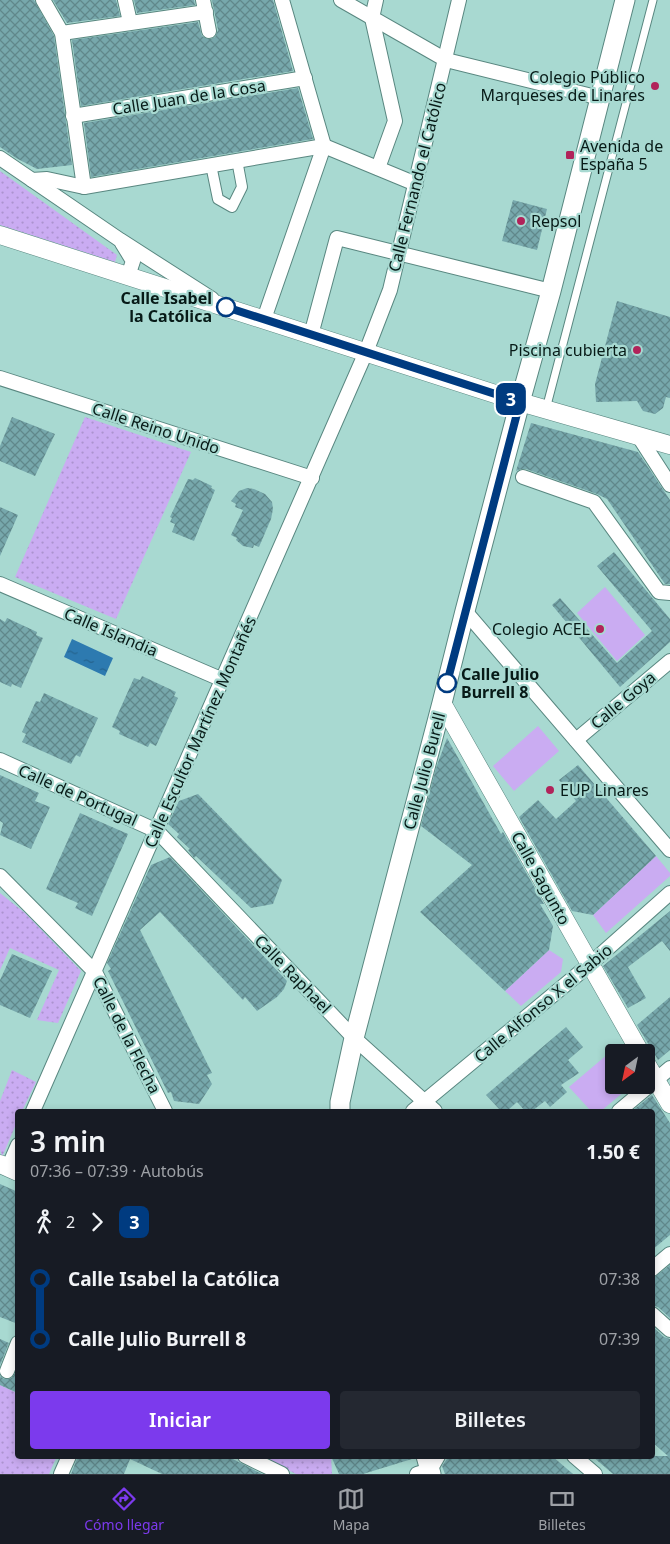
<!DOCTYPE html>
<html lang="es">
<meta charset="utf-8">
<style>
:root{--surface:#171b24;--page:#242831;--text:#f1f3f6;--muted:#9ea1a6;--line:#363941;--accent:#7c3aed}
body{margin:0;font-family:"Noto Sans",sans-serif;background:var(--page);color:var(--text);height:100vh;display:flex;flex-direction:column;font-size:19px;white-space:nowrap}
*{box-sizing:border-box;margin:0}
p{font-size:16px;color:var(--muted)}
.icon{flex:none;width:28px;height:28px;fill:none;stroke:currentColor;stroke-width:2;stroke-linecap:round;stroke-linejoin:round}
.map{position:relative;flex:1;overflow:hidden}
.sheet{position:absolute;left:15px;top:1109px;width:640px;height:350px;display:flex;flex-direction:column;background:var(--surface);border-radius:5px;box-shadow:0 2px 8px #0003}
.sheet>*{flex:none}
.badge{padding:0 10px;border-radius:8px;font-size:18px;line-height:32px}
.needle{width:32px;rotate:213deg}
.fabs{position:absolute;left:605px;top:1044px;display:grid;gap:10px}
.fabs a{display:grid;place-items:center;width:50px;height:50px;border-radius:5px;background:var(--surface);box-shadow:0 2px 8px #0003;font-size:25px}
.map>.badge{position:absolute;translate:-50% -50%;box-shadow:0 0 0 2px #fff}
.legs{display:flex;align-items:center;gap:8px;height:55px;padding:0 15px;font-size:16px}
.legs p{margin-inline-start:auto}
.headline{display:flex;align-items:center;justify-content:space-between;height:85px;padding:0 15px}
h1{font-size:28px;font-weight:600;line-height:38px}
.cta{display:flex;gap:10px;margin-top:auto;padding:10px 15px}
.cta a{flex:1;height:58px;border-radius:5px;background:var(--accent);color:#fff;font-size:20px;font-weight:600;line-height:58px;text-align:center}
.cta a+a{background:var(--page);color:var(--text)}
ul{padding:0 15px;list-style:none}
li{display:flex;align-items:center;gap:18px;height:60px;font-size:19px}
li i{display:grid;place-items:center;width:8px;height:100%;margin:0 6px;background:currentColor}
li i::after{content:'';width:12px;height:12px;margin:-6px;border:4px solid;border-radius:50%;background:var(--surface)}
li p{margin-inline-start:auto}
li:first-child i{background:linear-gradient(#0000 50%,currentColor 0)}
li:last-child i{background:linear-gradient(currentColor 50%,#0000 0)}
.tabs{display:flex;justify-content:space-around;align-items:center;height:70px;border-top:1px solid var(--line);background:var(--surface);font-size:14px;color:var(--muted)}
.tabs a{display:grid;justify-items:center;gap:2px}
.tabs .selected{color:var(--accent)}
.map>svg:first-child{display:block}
.grass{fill:url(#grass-dots)}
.garden{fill:#caacf2}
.water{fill:url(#water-ripples)}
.building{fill:url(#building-cross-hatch)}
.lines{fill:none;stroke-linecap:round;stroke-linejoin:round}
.service-casing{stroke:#598780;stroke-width:9}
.pedestrian-casing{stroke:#598780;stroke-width:12}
.minor-casing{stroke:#598780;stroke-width:16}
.tertiary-casing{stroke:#598780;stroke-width:19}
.secondary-casing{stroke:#598780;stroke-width:21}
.service{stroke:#fff;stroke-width:7}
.pedestrian{stroke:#fff;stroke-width:10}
.minor{stroke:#fff;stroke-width:14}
.tertiary{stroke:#fff;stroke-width:18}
.secondary{stroke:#fff;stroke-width:19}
.line-1-casing{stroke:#fff;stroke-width:11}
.line-1{stroke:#003b80;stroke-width:8}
.poi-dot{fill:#b1235a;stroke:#a8d9d1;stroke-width:2}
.stop-1-dot{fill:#fff;stroke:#003b80;stroke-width:2.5}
.labels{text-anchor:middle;stroke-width:4.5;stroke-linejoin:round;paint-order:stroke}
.poi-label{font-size:16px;fill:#071a17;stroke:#a8d9d1;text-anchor:end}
.street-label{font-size:16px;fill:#071a17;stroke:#a8d9d1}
.stop-label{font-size:16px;font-weight:bold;fill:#071a17;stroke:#a8d9d1;text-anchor:end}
</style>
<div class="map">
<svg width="670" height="1474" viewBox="0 0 670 1474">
<defs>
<pattern id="grass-dots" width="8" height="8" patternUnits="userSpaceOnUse" patternTransform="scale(1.25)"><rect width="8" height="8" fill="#caacf2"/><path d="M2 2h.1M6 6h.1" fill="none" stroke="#ac93cf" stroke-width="1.8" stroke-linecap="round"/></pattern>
<pattern id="water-ripples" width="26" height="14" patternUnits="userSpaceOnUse" patternTransform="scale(1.25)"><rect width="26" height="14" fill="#2d7ab0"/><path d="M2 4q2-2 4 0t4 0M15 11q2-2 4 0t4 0" fill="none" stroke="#24638e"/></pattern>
<pattern id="building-cross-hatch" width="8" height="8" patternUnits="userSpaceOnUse" patternTransform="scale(1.25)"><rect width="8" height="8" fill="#77a8ac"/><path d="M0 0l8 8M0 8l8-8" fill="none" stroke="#60888b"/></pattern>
</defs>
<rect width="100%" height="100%" fill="#a8d9d1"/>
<g class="grass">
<polygon points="0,171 117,255 115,262 0,225"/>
<polygon points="85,417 191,452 116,619 15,577"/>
<polygon points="0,893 25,913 81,971 58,1023 37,1020 59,970 10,948 0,970"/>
<polygon points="12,1070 36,1082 22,1111 18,1111 17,1122 2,1157 0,1149 0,1101"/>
<polygon points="0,1385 17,1393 18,1456 57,1456 49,1474 0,1474"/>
<polygon points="260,1456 331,1456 332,1474 296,1474"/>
</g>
<g class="garden">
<polygon points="605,587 645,635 617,661 577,613"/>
<polygon points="538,726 559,751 514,791 493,766"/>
<polygon points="656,856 670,873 670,876 606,933 593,915"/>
<polygon points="549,950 563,959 561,972 521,1006 505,991"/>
<polygon points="615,1048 619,1052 614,1052 614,1085 632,1085 601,1111 591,1111 569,1087"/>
</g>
<polygon class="water" points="72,639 113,658 105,676 64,657"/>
<g class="building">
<polygon points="0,0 34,0 54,36 72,165 37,169 16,158 0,147"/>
<polygon points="53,0 116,0 120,16 67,23"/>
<polygon points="134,0 194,0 195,5 137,13"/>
<polygon points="212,0 273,0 293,71 81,106 72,40 198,22 202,36 207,39 211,39 215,37 218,30"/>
<polygon points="298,88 313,139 91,177 84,123"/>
<polygon points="513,200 547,209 537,250 502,241"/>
<polygon points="617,301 670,317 670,398 666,397 663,408 655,414 643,411 637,401 596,402 595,384"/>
<polygon points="12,417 55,434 35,476 0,461 0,446"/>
<polygon points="531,423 638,452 670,500 670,584 665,584 607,499 597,494 526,469 521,469 516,471"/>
<polygon points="195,478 212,486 211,488 215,490 194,541 172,532 175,524 170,522 172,518 170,517 188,479 193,480"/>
<polygon points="247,488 254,489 265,494 272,502 273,509 271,519 259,547 254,545 253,548 243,546 236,540 237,538 231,535 243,510 235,507 236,504 231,501 239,491"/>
<polygon points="0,507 18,515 0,556"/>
<polygon points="614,552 670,619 670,642 620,687 552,605 560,598 617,663 652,631 597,566"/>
<polygon points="7,618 37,632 36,635 43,638 21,688 12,684 11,687 0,682 0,619 5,622"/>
<polygon points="142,676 176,692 174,696 178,698 156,746 150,743 148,747 119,734 120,731 112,727 134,678 140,680"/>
<polygon points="44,693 98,718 80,757 76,755 71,764 22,742 26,734 22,732 36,701 40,702"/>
<polygon points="447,738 501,834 503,832 544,904 540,904 553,926 549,950 505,991 420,912 472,865 421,826 436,768"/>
<polygon points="578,765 656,856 593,915 572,911 519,817 538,800 556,819 576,801 559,780"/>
<polygon points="0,775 39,793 35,801 50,807 31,849 0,835 3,823 0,821"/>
<polygon points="198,794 282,880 273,904 251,908 196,856 194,858 188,850 190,849 177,837 179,834 168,824 179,801"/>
<polygon points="80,813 128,834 92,916 75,908 78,903 46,889"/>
<polygon points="170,857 287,981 284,989 277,997 257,1011 245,997 243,1000 160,912 140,930 212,1073 207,1075 212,1084 199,1104 174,1101 171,1092 168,1093 108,971 111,969 107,963 151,865"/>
<polygon points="670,911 670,951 662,941 628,967 646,998 628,1008 603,966"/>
<polygon points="12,954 52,971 30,1018 0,1005 0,980"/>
<polygon points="670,997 670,1050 658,1060 637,1025"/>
<polygon points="566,1027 583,1047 568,1060 579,1073 561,1085 567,1092 550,1107 545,1101 532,1111 525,1111 517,1102 507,1111 501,1111 486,1095"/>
<polygon points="652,1095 670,1123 670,1235 652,1250 652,1111 632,1111"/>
<polygon points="0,1184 18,1192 18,1324 0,1317"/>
<polygon points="670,1265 670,1318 658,1307 652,1305 652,1279"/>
<polygon points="652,1326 664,1337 670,1339 670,1474 613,1474 592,1456 668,1456 652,1442"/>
<polygon points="0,1339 9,1343 0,1365"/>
<polygon points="18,1368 18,1393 0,1385 0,1376 4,1379 12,1378"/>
<polygon points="78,1456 227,1456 262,1474 162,1474 130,1459 124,1474 71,1474"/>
<polygon points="331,1456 412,1456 412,1459 363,1474 339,1474"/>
<polygon points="449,1456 552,1456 573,1474 445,1474 442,1466"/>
</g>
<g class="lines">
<g class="service-casing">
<polyline id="service" points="546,409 653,0"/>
</g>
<g class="pedestrian-casing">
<polyline id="pedestrian" points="211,165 218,199 232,207 242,187 237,160"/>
</g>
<g class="minor-casing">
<g id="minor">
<polyline points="43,0 62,33 84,187"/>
<polyline points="125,0 130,22"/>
<polyline points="203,0 209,31"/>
<polyline points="341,0 446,60 600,98"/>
<polyline points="376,0 372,18 395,121 378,168"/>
<polyline points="62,33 206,12"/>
<polyline points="73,116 305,78"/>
<polyline points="0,158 120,240 212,299"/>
<polyline points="32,180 47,179 84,187 324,146 416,184"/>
<polyline points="122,243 133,261 128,276"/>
<polyline points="264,319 324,146 282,0"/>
<polyline points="311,335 337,238 551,291"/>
<polyline points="0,378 312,478"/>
<polyline points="639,437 670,485"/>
<polyline points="523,477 594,502 659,592 670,593"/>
<polyline points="0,584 223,680"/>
<polyline points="465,611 670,850"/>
<polyline points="576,740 670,661"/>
<polyline points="0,760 157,831 354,1038 435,1111"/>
<polyline points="0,876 95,972 165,1111"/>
<polyline points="33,1111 366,352 390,290 459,0"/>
<polyline points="413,1111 589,965 670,893"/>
<polyline points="619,1111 670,1068"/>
<polyline points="8,1168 18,1145"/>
<polyline points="652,1269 670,1254"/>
<polyline points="652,1314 670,1330"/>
<polyline points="7,1371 18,1343"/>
<polyline points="245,1456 282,1474"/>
<polyline points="574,1456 595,1474"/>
<polyline points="61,1474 69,1456"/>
<polyline points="417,1474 430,1470 438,1456"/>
</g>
</g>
<g class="tertiary-casing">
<g id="tertiary">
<polyline points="0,235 520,402 670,445"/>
<polyline points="442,703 640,1052"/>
<polyline points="646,1063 670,1104"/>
<polyline points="0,1164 18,1172"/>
</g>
</g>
<g class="secondary-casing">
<g id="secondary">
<polyline points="340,1111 340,1102 354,1038 442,703 465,611 520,402 551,291 625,0"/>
<polyline points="426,1456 431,1474"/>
</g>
</g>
<use href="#service" class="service"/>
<use href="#pedestrian" class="pedestrian"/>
<use href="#minor" class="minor"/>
<use href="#tertiary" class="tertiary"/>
<use href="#secondary" class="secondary"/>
</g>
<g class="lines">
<g class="line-1-casing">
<polyline id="line-1" points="226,307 520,402 447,683"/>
</g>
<use href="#line-1" class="line-1"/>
</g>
<g class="poi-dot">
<circle cx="655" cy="86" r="5"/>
<rect x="565" y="150" width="10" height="10" rx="2.5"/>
<circle cx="521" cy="221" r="5"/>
<circle cx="637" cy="350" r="5"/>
<circle cx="600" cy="629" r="5"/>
<circle cx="550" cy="790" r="5"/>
</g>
<g class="stop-1-dot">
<circle cx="226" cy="307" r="9"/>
<circle cx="447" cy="683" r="9"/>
</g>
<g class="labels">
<g class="poi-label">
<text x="645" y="83">Colegio Público<tspan x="645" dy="18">Marqueses de Linares</tspan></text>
<text x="580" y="152" text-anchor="start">Avenida de<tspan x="580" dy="18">España 5</tspan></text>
<text x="531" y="227" text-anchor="start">Repsol</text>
<text x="627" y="356">Piscina cubierta</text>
<text x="590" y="635">Colegio ACEL</text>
<text x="560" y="796" text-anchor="start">EUP Linares</text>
</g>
<g class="street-label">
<text transform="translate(189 97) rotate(-9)" y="6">Calle Juan de la Cosa</text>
<text transform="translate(417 177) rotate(-76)" y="6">Calle Fernando el Católico</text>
<text transform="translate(156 428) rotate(18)" y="6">Calle Reino Unido</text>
<text transform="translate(111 632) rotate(23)" y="6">Calle Islandia</text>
<text transform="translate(623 700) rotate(-40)" y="6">Calle Goya</text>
<text transform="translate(200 732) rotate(-66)" y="6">Calle Escultor Martínez Montañés</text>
<text transform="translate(424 771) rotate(-75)" y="6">Calle Julio Burell</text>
<text transform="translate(78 795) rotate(24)" y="6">Calle de Portugal</text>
<text transform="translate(541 878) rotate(61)" y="6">Calle Sagunto</text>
<text transform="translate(293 974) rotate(46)" y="6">Calle Raphael</text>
<text transform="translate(543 1003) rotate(-40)" y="6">Calle Alfonso X el Sabio</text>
<text transform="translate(127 1035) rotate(63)" y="6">Calle de la Flecha</text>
</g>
<g class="stop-label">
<text x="212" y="304">Calle Isabel<tspan x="212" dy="18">la Católica</tspan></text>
<text x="461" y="680" text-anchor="start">Calle Julio<tspan x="461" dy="18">Burrell 8</tspan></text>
</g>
</g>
</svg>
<div class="fabs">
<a><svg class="needle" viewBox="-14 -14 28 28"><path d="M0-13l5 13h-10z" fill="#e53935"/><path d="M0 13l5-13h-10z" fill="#9ea1a6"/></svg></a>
</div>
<b class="badge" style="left:511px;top:399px;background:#003b80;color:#fff">3</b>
<section class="sheet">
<div class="headline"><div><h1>3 min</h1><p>07:36 – 07:39 · Autobús</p></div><b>1.50 €</b></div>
<div class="legs"><svg class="icon" aria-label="walk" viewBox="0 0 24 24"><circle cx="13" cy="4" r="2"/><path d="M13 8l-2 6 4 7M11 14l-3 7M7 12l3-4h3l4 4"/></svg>2<svg class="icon" aria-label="forward" viewBox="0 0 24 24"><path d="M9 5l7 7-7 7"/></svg><b class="badge" style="background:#003b80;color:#fff">3</b></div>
<ul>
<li><i style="color:#003b80"></i><b>Calle Isabel la Católica</b><p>07:38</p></li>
<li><i style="color:#003b80"></i><b>Calle Julio Burrell 8</b><p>07:39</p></li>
</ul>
<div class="cta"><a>Iniciar</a><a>Billetes</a></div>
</section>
</div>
<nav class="tabs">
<a class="selected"><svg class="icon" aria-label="directions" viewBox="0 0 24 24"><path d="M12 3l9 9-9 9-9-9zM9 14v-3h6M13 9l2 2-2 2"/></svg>Cómo llegar</a>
<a><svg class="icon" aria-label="map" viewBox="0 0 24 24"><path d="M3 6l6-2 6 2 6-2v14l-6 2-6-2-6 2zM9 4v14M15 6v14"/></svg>Mapa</a>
<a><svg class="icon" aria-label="tickets" viewBox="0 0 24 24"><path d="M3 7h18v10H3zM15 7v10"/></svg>Billetes</a>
</nav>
